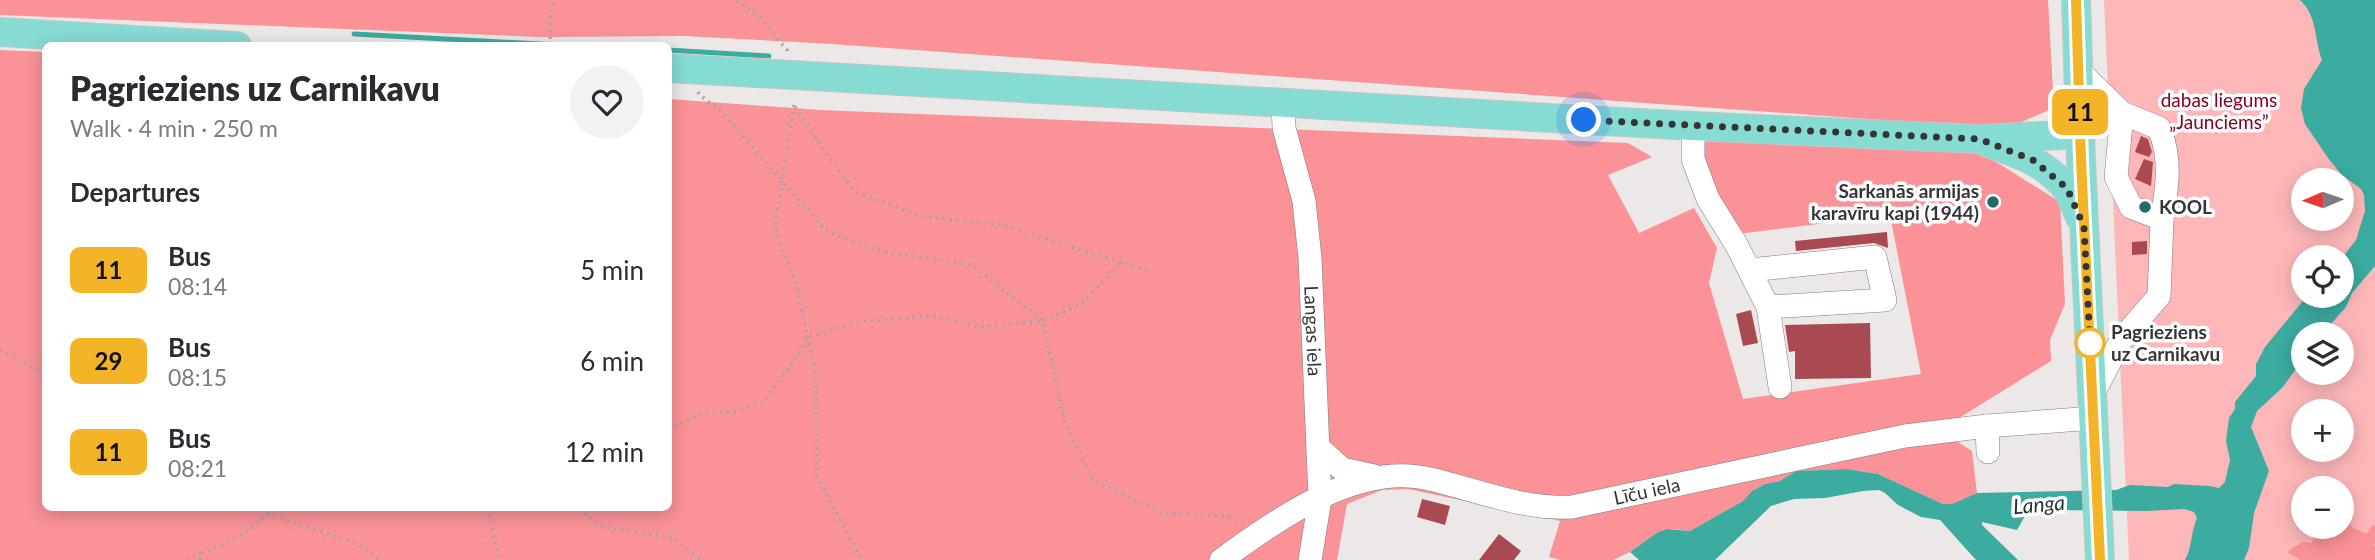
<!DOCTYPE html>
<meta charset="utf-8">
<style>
:root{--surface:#fff;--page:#f2f2f3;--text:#2b2b33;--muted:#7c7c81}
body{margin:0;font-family:Lato,sans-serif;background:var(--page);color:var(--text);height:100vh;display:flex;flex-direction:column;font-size:26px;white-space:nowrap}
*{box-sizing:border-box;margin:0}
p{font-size:23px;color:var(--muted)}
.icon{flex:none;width:38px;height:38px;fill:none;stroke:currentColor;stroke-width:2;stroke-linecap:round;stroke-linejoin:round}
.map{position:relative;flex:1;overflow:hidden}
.side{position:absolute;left:42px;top:42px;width:630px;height:469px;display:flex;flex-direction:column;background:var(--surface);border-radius:10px;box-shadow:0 4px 18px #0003}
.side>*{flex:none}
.badge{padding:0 14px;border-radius:10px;font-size:24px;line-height:46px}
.needle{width:46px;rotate:268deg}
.controls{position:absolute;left:2291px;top:168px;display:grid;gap:14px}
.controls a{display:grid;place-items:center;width:63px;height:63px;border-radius:50%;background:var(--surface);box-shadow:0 4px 18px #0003;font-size:35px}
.you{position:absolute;width:35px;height:35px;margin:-18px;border:5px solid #fff;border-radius:50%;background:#1a73e8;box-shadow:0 0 0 10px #1a73e833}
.map>.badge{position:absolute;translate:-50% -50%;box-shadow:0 0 0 4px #fff}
h2{padding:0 28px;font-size:26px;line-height:63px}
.round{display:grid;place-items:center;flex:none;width:74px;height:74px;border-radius:37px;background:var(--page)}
.head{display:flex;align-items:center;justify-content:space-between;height:119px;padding:0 28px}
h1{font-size:33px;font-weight:800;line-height:52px}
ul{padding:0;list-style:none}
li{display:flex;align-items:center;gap:21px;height:91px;padding:0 28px}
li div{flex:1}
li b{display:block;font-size:26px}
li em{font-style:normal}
li .badge{min-width:77px;font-weight:700;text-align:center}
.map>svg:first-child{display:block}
.green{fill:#fdb7b9;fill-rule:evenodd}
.forest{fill:#fa9297}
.water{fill:#3caba0}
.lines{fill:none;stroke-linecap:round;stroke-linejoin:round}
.stream{stroke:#3caba0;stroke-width:5}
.building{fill:#a94951}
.minor-casing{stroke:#7f7b7b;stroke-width:24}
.major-casing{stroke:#c7c6c6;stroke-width:30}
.path{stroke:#a8a5a5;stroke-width:3.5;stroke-dasharray:2 5;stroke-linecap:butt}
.minor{stroke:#fff;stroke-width:23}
.major{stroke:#86dbd3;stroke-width:28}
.line-casing{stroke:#fff;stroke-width:16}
.line{stroke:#f4b427;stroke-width:10}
.walk{stroke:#363535;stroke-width:7;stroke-dasharray:0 12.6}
.poi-dot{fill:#236c65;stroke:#fff;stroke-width:2.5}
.stop-dot{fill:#fff;stroke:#f4b427;stroke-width:3.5}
.labels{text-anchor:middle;stroke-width:7;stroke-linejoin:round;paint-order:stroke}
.park-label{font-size:19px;fill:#840024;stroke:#fff}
.poi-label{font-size:19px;font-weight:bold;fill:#363535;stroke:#fff;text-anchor:end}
.street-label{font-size:19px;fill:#363535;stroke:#fff}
.stop-label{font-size:19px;font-weight:bold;fill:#363535;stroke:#fff;text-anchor:start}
.water-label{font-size:21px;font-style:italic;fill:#1c3532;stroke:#fff}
</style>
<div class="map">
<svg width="2375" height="560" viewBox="0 0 2375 560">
<rect width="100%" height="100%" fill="#ece8e8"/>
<path class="green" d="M2104 0H2375V560H2129ZM2303 180H2342V219H2303ZM2303 257H2342V296H2303ZM2303 334H2342V373H2303ZM2303 411H2342V450H2303ZM2303 488H2342V527H2303Z"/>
<g class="forest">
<polygon points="0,0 2048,0 2054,108 2005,129 832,44 685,36 539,37 0,15"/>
<polygon points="0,50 45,52 46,508 668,508 669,99 820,110 1628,143 1652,157 1608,175 1639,233 1694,208 1717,248 1709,283 1743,399 1921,374 1890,215 1737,234 1702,160 1704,139 1979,151 2060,202 2065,304 2050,340 2051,361 1959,418 1953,439 1972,451 1977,493 1952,504 1943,504 1878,474 1846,469 1796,471 1780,481 1765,484 1752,491 1743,501 1690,531 1674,529 1658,532 1630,552 1613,560 1561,560 1549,557 1560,521 1408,489 1382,490 1347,504 1337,560 0,560"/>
<polygon points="2342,513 2353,528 2367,534 2372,525 2375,526 2375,543 2373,545 2375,546 2375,560 2300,560 2287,552 2302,542 2312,543 2315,535 2325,539 2336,537 2338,530 2332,527 2342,527"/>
</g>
<path class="water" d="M2300 0H2375V266L2352 293 2346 307 2322 334H2303V359L2283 387 2257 411 2251 427 2269 471 2254 513 2249 548 2244 560H2185C2192 548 2191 531 2197 518L2194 512 2184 509 2146 511 2054 510 2048 516 2044 513 2026 514 2017 530 1982 522V525L2018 560H1976L1940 520 1921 517 1898 505 1885 493 1879 490 1863 491 1825 498 1794 499 1771 506 1715 560H1639L1630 552 1658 532 1668 529 1690 531 1743 501 1752 491 1765 484 1780 481 1796 471 1846 469 1878 474 1943 504H1952L1977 493 2116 490 2130 485 2168 487 2174 484 2209 486 2219 488 2225 482 2230 460 2226 441 2229 418 2235 409V402L2256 376V364L2265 347 2307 296H2342V258L2356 240 2365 211 2364 195 2361 189 2341 174 2328 158 2305 124 2301 108 2304 89 2322 60C2314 39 2318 17 2300 0Z"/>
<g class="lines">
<g class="stream">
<polyline points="354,34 576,46"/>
<polyline points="668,50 769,56"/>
</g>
</g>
<g class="building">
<polygon points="2141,136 2148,139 2152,152 2149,157 2135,152"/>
<polygon points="2144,159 2153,162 2151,186 2135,179"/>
<polygon points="1887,232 1888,248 1874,243 1796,251 1795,241"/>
<polygon points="2147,241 2147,254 2132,255 2132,242"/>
<polygon points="1751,310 1758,343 1743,346 1736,314"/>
<polygon points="1870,323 1871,378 1795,379 1795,351 1789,352 1785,325"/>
<polygon points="1422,499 1450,506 1445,525 1417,517"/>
<polygon points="1499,534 1521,551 1514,560 1479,560"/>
</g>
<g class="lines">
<g class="minor-casing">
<g id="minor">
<polyline points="2079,71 2122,113 2116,177 2131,207 2162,219 2159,296 2121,340 2093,394"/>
<path id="s1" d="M1283 103 1284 128 1304 201 1310 258 1320 499 1310 560"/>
<path d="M2122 113 2159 128C2172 159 2167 188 2162 219"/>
<polyline points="1693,126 1693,159 1708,199 1736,244 1768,307 1885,300 1875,257 1750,270"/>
<polyline points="1768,307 1780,387"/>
<polyline points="1987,426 1988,452"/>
<polyline points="1319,448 1342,469 1374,476"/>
<path id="s2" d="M1221 560C1277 520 1357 461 1430 479 1477 490 1523 510 1572 507L1905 436 1987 426 2094 418"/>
</g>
</g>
<g class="major-casing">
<g id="major">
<polyline points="2076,0 2081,160 2100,560"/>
<polyline points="0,32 237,46"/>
<polyline points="668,68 1693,126 1979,139 2081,134"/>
<path d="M1988 143C2016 153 2045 162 2065 187 2072 195 2075 207 2080 217"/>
</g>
</g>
<g class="path">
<polyline points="737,0 759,17 787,50 787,54"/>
<polyline points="551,46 549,24 555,0"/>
<polyline points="698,92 701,96 721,111 826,231 881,251 972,265 1043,321 1064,419 1093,480 1162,513 1225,516 1241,522"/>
<polyline points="794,105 775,227 796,284 816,375 817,477 862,560"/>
<polyline points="795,107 832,162 856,192 921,216 1003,225 1151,272"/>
<polyline points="0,350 46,374"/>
<polyline points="668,429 708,411 731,412 764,402 790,366 808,337 864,321 933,316 981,327 1043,321 1081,304 1122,262"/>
<polyline points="487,508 499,560"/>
<polyline points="580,508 598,526 674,538 701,560"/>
<polyline points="267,514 275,508"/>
<polyline points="187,560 200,553"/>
<path d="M199 560 202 553C228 543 247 533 267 514L356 543 380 560"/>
</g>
<use href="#minor" class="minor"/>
<use href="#major" class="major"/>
</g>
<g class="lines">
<g class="line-casing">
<polyline id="line" points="2076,0 2081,160 2100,560"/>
</g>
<use href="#line" class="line"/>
<polyline class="walk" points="1584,120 1979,139 2033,160 2067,188 2084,227 2090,343"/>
</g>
<g class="poi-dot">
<circle cx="1993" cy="202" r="7"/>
<circle cx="2145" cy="207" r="7"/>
</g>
<circle class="stop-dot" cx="2090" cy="343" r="14"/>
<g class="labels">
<g class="park-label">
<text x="2219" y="107">dabas liegums<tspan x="2219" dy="22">„Jaunciems”</tspan></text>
</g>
<g class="poi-label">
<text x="1979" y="198">Sarkanās armijas<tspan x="1979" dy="22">karavīru kapi (1944)</tspan></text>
<text x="2159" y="214" text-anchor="start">KOOL</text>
</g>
<g class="street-label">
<text dy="7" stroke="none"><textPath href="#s1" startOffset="231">Langas iela</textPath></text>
<text dy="7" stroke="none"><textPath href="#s2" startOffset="453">Līču iela</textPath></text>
</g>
<g class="stop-label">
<text x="2111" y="339">Pagrieziens<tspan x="2111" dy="22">uz Carnikavu</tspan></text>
</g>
<g class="water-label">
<text transform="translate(2039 505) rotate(-5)" y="7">Langa</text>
</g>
</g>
</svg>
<div class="controls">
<a><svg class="needle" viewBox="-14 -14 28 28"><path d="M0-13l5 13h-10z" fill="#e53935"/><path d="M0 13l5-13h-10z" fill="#7c7c81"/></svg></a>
<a><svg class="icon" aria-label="locate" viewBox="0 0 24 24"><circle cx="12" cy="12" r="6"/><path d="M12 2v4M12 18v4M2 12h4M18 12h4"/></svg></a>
<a><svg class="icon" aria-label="layers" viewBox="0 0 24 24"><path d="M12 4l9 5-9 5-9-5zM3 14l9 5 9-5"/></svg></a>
<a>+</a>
<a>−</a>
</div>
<div class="you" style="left:1584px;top:120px"></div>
<b class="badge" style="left:2080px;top:112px;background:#f4b427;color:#111">11</b>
<section class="side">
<div class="head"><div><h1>Pagrieziens uz Carnikavu</h1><p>Walk · 4 min · 250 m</p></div><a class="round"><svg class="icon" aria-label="heart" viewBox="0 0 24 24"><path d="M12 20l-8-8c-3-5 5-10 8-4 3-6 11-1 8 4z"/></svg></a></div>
<h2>Departures</h2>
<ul>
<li><span class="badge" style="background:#f4b427;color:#111">11</span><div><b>Bus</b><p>08:14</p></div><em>5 min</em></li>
<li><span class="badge" style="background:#f4b427;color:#111">29</span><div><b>Bus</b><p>08:15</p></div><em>6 min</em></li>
<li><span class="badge" style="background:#f4b427;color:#111">11</span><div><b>Bus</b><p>08:21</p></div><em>12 min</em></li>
</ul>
</section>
</div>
